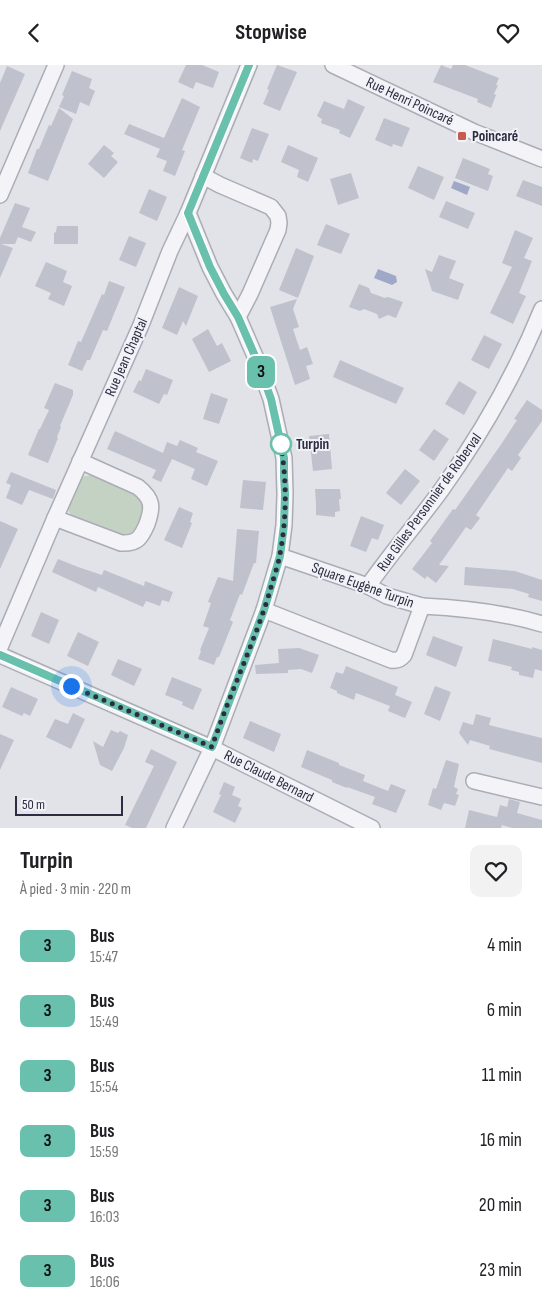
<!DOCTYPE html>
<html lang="fr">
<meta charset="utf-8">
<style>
:root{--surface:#fff;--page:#f2f2f2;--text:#202124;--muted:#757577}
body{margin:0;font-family:"Sofia Sans Condensed",sans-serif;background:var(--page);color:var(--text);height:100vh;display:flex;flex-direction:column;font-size:19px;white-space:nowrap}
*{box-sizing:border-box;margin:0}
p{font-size:16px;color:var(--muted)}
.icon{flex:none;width:28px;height:28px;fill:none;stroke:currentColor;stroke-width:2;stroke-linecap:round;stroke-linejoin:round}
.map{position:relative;height:763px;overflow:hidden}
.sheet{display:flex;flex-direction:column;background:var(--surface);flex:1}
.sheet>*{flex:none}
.badge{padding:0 10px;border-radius:8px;font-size:18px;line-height:32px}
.scale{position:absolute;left:15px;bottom:12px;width:108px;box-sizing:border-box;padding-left:5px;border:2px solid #2b2d40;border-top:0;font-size:14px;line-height:18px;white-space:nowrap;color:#2b2d40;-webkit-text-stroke:4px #f1f2f7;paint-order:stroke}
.you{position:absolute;width:25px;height:25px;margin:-12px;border:4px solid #fff;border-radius:50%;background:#1a73e8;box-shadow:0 0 0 8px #1a73e833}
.map>.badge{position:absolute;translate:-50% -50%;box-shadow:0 0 0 2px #fff}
.round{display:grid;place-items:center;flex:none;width:52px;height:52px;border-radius:10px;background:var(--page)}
.summary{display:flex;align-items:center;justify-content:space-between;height:85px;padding:0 20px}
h1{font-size:24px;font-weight:700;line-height:38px}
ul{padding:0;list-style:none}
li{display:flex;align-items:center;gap:15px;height:65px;padding:0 20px}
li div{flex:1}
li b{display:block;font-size:19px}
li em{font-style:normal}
li .badge{min-width:55px;font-weight:700;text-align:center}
header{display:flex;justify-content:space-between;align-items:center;height:65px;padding:0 20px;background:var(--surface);font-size:22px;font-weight:700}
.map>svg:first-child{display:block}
.green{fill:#c3d2c3}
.water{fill:#9fa8c7}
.building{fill:#bfc1cc}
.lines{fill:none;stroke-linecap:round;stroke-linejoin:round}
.street-casing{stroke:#abacb6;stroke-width:18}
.street{stroke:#f4f4f8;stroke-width:15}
.line-casing{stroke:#fff;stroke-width:11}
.line{stroke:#69c0ac;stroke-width:8}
.walk{stroke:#2b2d40;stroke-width:5;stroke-dasharray:0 9}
.poi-dot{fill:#c65c4f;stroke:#f1f2f7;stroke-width:2}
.stop-dot{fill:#fff;stroke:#69c0ac;stroke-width:2.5}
.labels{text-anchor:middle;stroke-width:4;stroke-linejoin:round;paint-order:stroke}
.street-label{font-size:15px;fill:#2b2d40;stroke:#f1f2f7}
.poi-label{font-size:15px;font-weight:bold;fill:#2b2d40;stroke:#f1f2f7;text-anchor:start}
.stop-label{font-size:15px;font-weight:bold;fill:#2b2d40;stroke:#f1f2f7;text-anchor:start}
</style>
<header><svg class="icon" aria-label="back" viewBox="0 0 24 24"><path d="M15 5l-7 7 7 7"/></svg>Stopwise<svg class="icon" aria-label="heart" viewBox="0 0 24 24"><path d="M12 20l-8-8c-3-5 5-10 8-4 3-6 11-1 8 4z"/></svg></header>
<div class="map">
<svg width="542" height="763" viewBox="0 0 542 763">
<rect width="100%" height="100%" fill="#e2e3e9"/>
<path class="green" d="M90 410 138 427 146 439C141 455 141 471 120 471L73 452C71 449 69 448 68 444 67 438 78 418 82 412Z"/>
<g class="water">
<polygon points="454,116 470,122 467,130 451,123"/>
<polygon points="378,204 396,211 397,217 392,220 374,213"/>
</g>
<g class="building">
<polygon points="186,0 202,0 219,7 213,23 196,17 193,24 178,17"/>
<polygon points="277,0 297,7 280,46 263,39 269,25 267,24"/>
<polygon points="441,0 451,4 453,0 465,0 499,13 496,20 498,20 494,29 496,30 491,43 477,37 478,34 433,17"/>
<polygon points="7,1 25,9 0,66 0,18"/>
<polygon points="72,6 92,14 89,23 95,26 89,41 80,37 76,49 59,42 64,31 62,30"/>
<polygon points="182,33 200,42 182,85 185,86 175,111 163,106 167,96 156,92 160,84 124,69 129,59 164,73"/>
<polygon points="348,34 365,42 350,73 339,68 340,65 321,58 322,54 317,51 324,36 344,44"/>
<polygon points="59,43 73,54 48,116 28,108 37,84 39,84 49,60 51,61"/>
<polygon points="384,53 410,63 402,82 393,79 392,82 375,75"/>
<polygon points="252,63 269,69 258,96 253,94 252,98 240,93"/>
<polygon points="104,80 114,88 111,91 118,97 104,113 88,99"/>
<polygon points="288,80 318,93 308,117 297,112 299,105 281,97"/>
<polygon points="463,93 490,104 488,109 493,111 488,126 455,113"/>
<polygon points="418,101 444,112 434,135 408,123"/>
<polygon points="351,108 359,133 338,140 330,114"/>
<polygon points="523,115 542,122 542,141 516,131"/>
<polygon points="149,124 167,132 157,156 139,148"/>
<polygon points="446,136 475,148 468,164 439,152"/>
<polygon points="15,138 30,143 22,162 36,167 31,177 18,172 15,179 1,179 13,183 0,213 0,173"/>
<polygon points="326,159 350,169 341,189 317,180"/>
<polygon points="57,161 78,161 78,179 54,179 54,168 56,167"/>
<polygon points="515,165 533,173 524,193 532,196 519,228 526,231 513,259 490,248 512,202 502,198"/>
<polygon points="129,171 146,178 136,202 119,195"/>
<polygon points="296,183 314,191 298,233 279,225"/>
<polygon points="439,190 456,196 449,213 464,219 458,235 432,226 425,204 432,207"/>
<polygon points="46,197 67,206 63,217 72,221 64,241 48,234 51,228 35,221"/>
<polygon points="109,216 125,222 107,266 103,265 90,295 87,295 82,306 68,300 78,276 81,277 102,229 104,230"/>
<polygon points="359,219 369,223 371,228 385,233 388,232 403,237 396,253 388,250 379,254 377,249 364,244 360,246 349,242"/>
<polygon points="179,222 198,231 186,261 183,256 177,270 162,263"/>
<polygon points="297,234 293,244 299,262 293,264 300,285 307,282 313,299 306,301 310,314 295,320 270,242"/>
<polygon points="208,264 217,281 222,278 231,296 209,307 192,274"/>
<polygon points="484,270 502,279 489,304 471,295"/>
<polygon points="340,295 404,323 396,339 333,312"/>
<polygon points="146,304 173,315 167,330 164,329 159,339 133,327 139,315 141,316"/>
<polygon points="459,316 477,327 464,350 445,339"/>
<polygon points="55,318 73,325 73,330 60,361 61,362 57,372 58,373 48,398 28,390 39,364 40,364 49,345 44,343"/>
<polygon points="211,328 228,334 219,359 203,354"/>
<polygon points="527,335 542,345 542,356 518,390 521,393 512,406 508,403 476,450 480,453 471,465 466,462 439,500 449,501 436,518 427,511 425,514 412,504 432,478 430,476 453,444 455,445 500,381 517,355 514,354"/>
<polygon points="434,364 449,374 434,396 419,385"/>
<polygon points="115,366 163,388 167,377 177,381 180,375 198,383 196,387 218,396 207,421 191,414 195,404 172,394 161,417 152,413 156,405 107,384"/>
<polygon points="329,369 332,404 313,406 309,371"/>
<polygon points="405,404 420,416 401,440 386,428"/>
<polygon points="11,407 56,425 53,434 29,425 22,440 6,433 11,420 6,418"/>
<polygon points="243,415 266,417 263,445 240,443"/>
<polygon points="315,424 340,424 341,434 339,434 340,446 335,447 335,452 316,450 316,439"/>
<polygon points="179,442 193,448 190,457 192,458 182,483 164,475"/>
<polygon points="361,451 384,460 378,475 372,473 366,487 350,481"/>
<polygon points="0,456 18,464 0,504"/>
<polygon points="237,464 259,466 256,498 254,498 242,530 240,529 230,555 233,557 219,592 217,592 214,600 198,594 201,586 200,585 209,563 203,561 211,538 208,537 218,512 233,516"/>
<polygon points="58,494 78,502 102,510 104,505 144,521 145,516 173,527 169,537 162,535 160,541 146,536 143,542 98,522 96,527 52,507"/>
<polygon points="465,502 515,506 542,515 542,536 528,532 529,529 513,524 464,520"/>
<polygon points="41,547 59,555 49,579 31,571"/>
<polygon points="78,567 99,577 88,601 67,591"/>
<polygon points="433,571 463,582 456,602 426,590"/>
<polygon points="493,574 532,584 532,582 542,585 542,606 535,604 533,613 519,610 519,607 511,605 512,602 488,596"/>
<polygon points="299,583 319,590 312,608 301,604 288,605 288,608 256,609 255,600 279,598 278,584"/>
<polygon points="118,594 142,604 134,621 111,610"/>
<polygon points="346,601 398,622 395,630 412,637 405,653 388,646 390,641 356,628 354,635 337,628 337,626 330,623 336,607 343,609"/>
<polygon points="172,612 202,624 193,645 182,640 183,637 165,630"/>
<polygon points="435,621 451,627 440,656 424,649"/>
<polygon points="11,622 38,634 30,651 24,648 22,651 2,642"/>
<polygon points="73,648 85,654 71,684 46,672 55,654 68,659"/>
<polygon points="476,649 491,653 489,660 542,673 542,698 489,684 490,681 470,675 468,680 459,668 463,657 473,660"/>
<polygon points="250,656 281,669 274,687 243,673"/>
<polygon points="111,665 118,668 120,666 128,670 124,683 112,706 100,700 93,676 103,682"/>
<polygon points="0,669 14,675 0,705"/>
<polygon points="151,684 177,697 146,763 132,763 125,760 154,701 145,697"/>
<polygon points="307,685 339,698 339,700 365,710 363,716 388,726 391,719 406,725 396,748 372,739 375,732 347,722 347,723 332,717 332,715 301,702"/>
<polygon points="446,695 459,699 454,722 458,724 456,729 459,730 455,741 444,738 441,745 428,740 433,723 436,724"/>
<polygon points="224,717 235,722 232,730 241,734 238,741 242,743 235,758 213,747 221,730 219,729"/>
<polygon points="509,734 520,737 517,748 542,755 542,763 512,763 502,760 501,763 465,763 469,745 497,752 500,740 507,742"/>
</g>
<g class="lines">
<g class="street-casing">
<g id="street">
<polyline points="333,0 474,67 542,94"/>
<polyline points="203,111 220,120 271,142 278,151 279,158 278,165 250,229 238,252"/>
<polyline points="0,130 56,0"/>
<path d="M55 453 121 478C137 479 141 473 147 459 153 442 153 434 138 422L80 396"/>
<path d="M368 521C391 488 418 457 442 424 482 368 516 308 542 244"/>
<path d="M422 541C462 543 503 547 542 559"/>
<path d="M264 545 391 595C397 596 400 595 404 590L422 541 387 531 368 521 280 491"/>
<polyline points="0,582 55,453 141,260 170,186 188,148 249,0"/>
<polyline points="0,590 212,683 372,763"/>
<polyline points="474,716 542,732"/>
<polyline points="174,763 212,683 264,545 280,491 284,460 285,429 284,393 271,334 258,298 238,252 224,229 210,202 188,148"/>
</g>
</g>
<use href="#street" class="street"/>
</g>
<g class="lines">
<g class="line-casing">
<polyline id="line" points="0,590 212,682 264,545 280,491 284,460 285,429 284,411 284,393 271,334 258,298 238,252 224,229 210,202 188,148 249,0"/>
</g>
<use href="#line" class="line"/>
<path class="walk" d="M71 621 212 682C229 630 254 579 270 526 273 514 278 501 280 489 287 452 287 413 280 376L281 379"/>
</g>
<rect class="poi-dot" x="457" y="66" width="10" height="10" rx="2.5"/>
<circle class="stop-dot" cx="281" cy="379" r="10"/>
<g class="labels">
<g class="street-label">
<text transform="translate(410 36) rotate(25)" y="5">Rue Henri Poincaré</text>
<text transform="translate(126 292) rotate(-66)" y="5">Rue Jean Chaptal</text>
<text transform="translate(429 437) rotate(-54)" y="5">Rue Gilles Personnier de Roberval</text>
<text transform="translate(363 520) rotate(20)" y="5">Square Eugène Turpin</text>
<text transform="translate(269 711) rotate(27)" y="5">Rue Claude Bernard</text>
</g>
<g class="poi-label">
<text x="472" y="76">Poincaré</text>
</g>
<g class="stop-label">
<text x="296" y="384">Turpin</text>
</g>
</g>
</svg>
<div class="scale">50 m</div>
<div class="you" style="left:71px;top:621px"></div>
<b class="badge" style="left:261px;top:307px;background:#69c0ac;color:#111">3</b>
</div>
<section class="sheet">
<div class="summary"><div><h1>Turpin</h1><p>À pied · 3 min · 220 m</p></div><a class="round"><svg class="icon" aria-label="heart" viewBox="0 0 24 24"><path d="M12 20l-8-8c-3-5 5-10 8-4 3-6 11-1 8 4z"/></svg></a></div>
<ul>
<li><span class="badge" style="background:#69c0ac;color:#111">3</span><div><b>Bus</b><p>15:47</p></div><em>4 min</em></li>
<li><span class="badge" style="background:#69c0ac;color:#111">3</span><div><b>Bus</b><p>15:49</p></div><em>6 min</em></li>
<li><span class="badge" style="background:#69c0ac;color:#111">3</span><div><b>Bus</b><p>15:54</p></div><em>11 min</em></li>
<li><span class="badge" style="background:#69c0ac;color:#111">3</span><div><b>Bus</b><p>15:59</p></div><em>16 min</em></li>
<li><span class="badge" style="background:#69c0ac;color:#111">3</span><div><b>Bus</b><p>16:03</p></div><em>20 min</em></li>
<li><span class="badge" style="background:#69c0ac;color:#111">3</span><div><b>Bus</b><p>16:06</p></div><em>23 min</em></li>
</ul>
</section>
